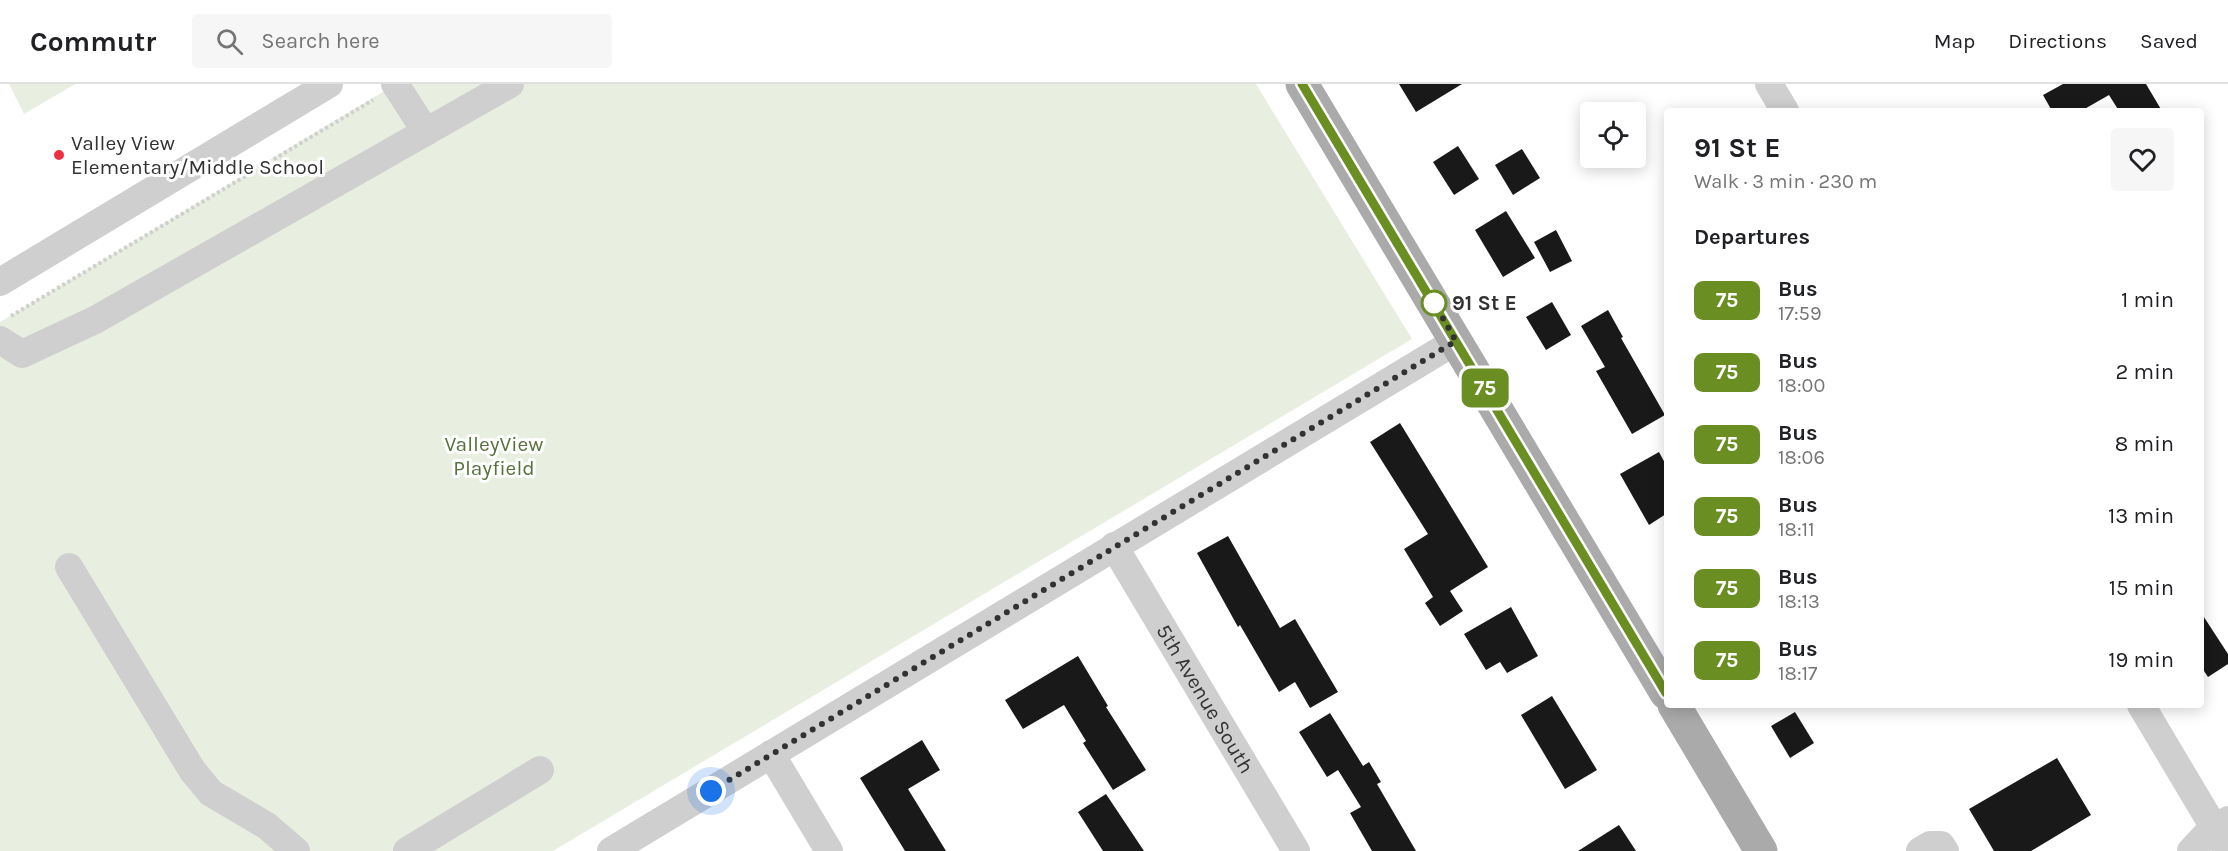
<!DOCTYPE html>
<meta charset="utf-8">
<style>
:root{--surface:#fff;--page:#f6f6f6;--text:#202124;--muted:#757577;--line:#e0e0e0}
body{margin:0;font-family:Karla,sans-serif;background:var(--page);color:var(--text);height:100vh;display:flex;flex-direction:column;font-size:22px;white-space:nowrap}
*{box-sizing:border-box;margin:0}
p{font-size:20px;color:var(--muted)}
.icon{flex:none;width:33px;height:33px;fill:none;stroke:currentColor;stroke-width:2;stroke-linecap:round;stroke-linejoin:round}
.map{position:relative;flex:1;overflow:hidden}
.panel{position:absolute;left:1664px;top:24px;width:540px;height:600px;display:flex;flex-direction:column;background:var(--surface);border-radius:6px;box-shadow:0 3px 15px #0003}
.panel>*{flex:none}
.badge{padding:0 12px;border-radius:9px;font-size:21px;line-height:39px}
.buttons{position:absolute;left:1580px;top:18px;display:grid;gap:12px}
.buttons a{display:grid;place-items:center;width:66px;height:66px;border-radius:6px;background:var(--surface);box-shadow:0 3px 15px #0003;font-size:30px}
.you{position:absolute;width:30px;height:30px;margin:-15px;border:4px solid #fff;border-radius:50%;background:#1a73e8;box-shadow:0 0 0 9px #1a73e833}
.map>.badge{position:absolute;translate:-50% -50%;box-shadow:0 0 0 3px #fff}
h2{padding:0 30px;font-size:22px;line-height:54px}
.round{display:grid;place-items:center;flex:none;width:63px;height:63px;border-radius:6px;background:var(--page)}
.head{display:flex;align-items:center;justify-content:space-between;height:102px;padding:0 30px}
h1{font-size:28px;font-weight:700;line-height:45px}
ul{padding:0;list-style:none}
li{display:flex;align-items:center;gap:18px;height:72px;padding:0 30px}
li div{flex:1}
li b{display:block;font-size:22px}
li em{font-style:normal}
li .badge{min-width:66px;font-weight:700;text-align:center}
header{display:flex;align-items:center;gap:36px;box-sizing:border-box;height:84px;padding:0 30px;background:var(--surface);border-bottom:2px solid var(--line)}
header strong{font-size:28px}
nav{display:flex;gap:33px;margin-inline-start:auto;font-size:21px}
.search{width:420px;height:54px;background:var(--page);display:flex;align-items:center;gap:15px;box-sizing:border-box;padding:0 21px;border-radius:6px;color:var(--muted);font-size:22px}
.map>svg:first-child{display:block}
.green{fill:#e8efe0}
.building{fill:#191919}
.lines{fill:none;stroke-linecap:round;stroke-linejoin:round}
.path{stroke:#cfcfcf;stroke-width:4;stroke-dasharray:3 3;stroke-linecap:butt}
.minor{stroke:#cfcfcf;stroke-width:28}
.major{stroke:#aaa;stroke-width:33}
.line-casing{stroke:#fff;stroke-width:14}
.line{stroke:#6b8e23;stroke-width:9}
.walk{stroke:#323232;stroke-width:6;stroke-dasharray:0 10.8}
.poi-dot{fill:#ed3041;stroke:#fff;stroke-width:2}
.stop-dot{fill:#fff;stroke:#6b8e23;stroke-width:3}
.labels{text-anchor:middle;stroke-width:6;stroke-linejoin:round;paint-order:stroke}
.poi-label{font-size:21px;fill:#323232;stroke:#fff;text-anchor:start}
.stop-label{font-size:21px;font-weight:bold;fill:#323232;stroke:#fff;text-anchor:start}
.park-label{font-size:21px;fill:#56713c;stroke:#fff}
.street-label{font-size:21px;fill:#323232;stroke:#fff}
</style>
<header>
<strong>Commutr</strong>
<div class="search"><svg class="icon" aria-label="search" viewBox="0 0 24 24"><circle cx="10" cy="10" r="6"/><path d="M15 15l6 6"/></svg>Search here</div>
<nav><a>Map</a><a>Directions</a><a>Saved</a></nav>
</header>
<div class="map">
<svg width="2228" height="767" viewBox="0 0 2228 767">
<rect width="100%" height="100%" fill="#fff"/>
<g class="green">
<polygon points="9,0 75,0 24,30"/>
<polygon points="396,0 1256,0 1412,255 553,767 0,767 0,238"/>
</g>
<g class="building">
<polygon points="1399,0 1462,0 1416,28"/>
<polygon points="2063,0 2146,0 2162,27 2119,27 2109,11 2081,27 2052,27 2043,11"/>
<polygon points="1458,62 1479,95 1454,111 1433,78"/>
<polygon points="1522,65 1540,94 1513,111 1495,81"/>
<polygon points="1506,127 1535,174 1503,193 1475,146"/>
<polygon points="1556,146 1572,177 1550,188 1534,158"/>
<polygon points="1552,218 1571,251 1546,266 1526,233"/>
<polygon points="1608,226 1623,253 1621,254 1665,331 1632,350 1596,287 1605,283 1581,242"/>
<polygon points="1400,339 1488,483 1450,507 1463,527 1440,542 1425,519 1433,513 1404,465 1428,450 1370,358"/>
<polygon points="1659,368 1666,381 1666,430 1649,441 1620,390"/>
<polygon points="1228,452 1280,544 1295,535 1338,608 1310,624 1295,598 1279,608 1240,541 1238,543 1197,469"/>
<polygon points="1511,523 1538,572 1507,589 1500,578 1486,586 1464,550"/>
<polygon points="2200,527 2228,570 2228,580 2208,593 2200,581"/>
<polygon points="1078,572 1108,622 1106,623 1146,686 1113,706 1083,659 1086,657 1064,621 1023,645 1005,616"/>
<polygon points="1552,612 1597,686 1565,705 1521,631"/>
<polygon points="1795,628 1814,659 1790,674 1771,642"/>
<polygon points="1330,629 1363,682 1369,678 1381,698 1377,700 1416,767 1372,767 1350,729 1361,723 1338,686 1327,693 1299,648"/>
<polygon points="922,656 940,686 908,705 946,767 905,767 860,694"/>
<polygon points="2057,674 2091,731 2031,767 1994,767 1969,725"/>
<polygon points="1106,710 1144,767 1103,767 1078,728"/>
<polygon points="1619,741 1636,767 1578,767"/>
</g>
<g class="lines">
<polyline class="path" points="11,232 373,16"/>
<g class="minor">
<polyline points="395,0 426,48"/>
<polyline points="1769,0 1785,27"/>
<polyline points="0,198 329,0"/>
<polyline points="0,256 22,270 95,236 510,0"/>
<path id="s1" d="M1114 462 1296 767"/>
<polyline points="69,483 192,686 211,709 267,742 296,767"/>
<polyline points="2141,621 2228,767"/>
<polyline points="771,670 829,767"/>
<polyline points="407,767 540,686"/>
<polyline points="611,767 1456,257"/>
<polyline points="1920,767 1930,761 1941,761 1945,767"/>
<polyline points="2191,767 2205,752 2228,736"/>
</g>
<g class="major">
<polyline points="1302,0 1666,609"/>
<polyline points="1674,621 1761,767"/>
</g>
</g>
<g class="lines">
<g class="line-casing">
<polyline id="line" points="1302,0 1666,609"/>
</g>
<use href="#line" class="line"/>
<polyline class="walk" points="711,707 1456,257 1433,217 1434,219"/>
</g>
<circle class="poi-dot" cx="59" cy="71" r="6"/>
<circle class="stop-dot" cx="1434" cy="219" r="12"/>
<g class="labels">
<g class="poi-label">
<text x="71" y="66">Valley View<tspan x="71" dy="24">Elementary/Middle School</tspan></text>
</g>
<g class="stop-label">
<text x="1452" y="226">91 St E</text>
</g>
<g class="park-label">
<text x="494" y="367">ValleyView<tspan x="494" dy="24">Playfield</tspan></text>
</g>
<g class="street-label">
<text dy="7" stroke="none"><textPath href="#s1" startOffset="178">5th Avenue South</textPath></text>
</g>
</g>
</svg>
<div class="buttons">
<a><svg class="icon" aria-label="locate" viewBox="0 0 24 24"><circle cx="12" cy="12" r="6"/><path d="M12 2v4M12 18v4M2 12h4M18 12h4"/></svg></a>
</div>
<div class="you" style="left:711px;top:707px"></div>
<b class="badge" style="left:1485px;top:304px;background:#6b8e23;color:#fff">75</b>
<section class="panel">
<div class="head"><div><h1>91 St E</h1><p>Walk · 3 min · 230 m</p></div><a class="round"><svg class="icon" aria-label="heart" viewBox="0 0 24 24"><path d="M12 20l-8-8c-3-5 5-10 8-4 3-6 11-1 8 4z"/></svg></a></div>
<h2>Departures</h2>
<ul>
<li><span class="badge" style="background:#6b8e23;color:#fff">75</span><div><b>Bus</b><p>17:59</p></div><em>1 min</em></li>
<li><span class="badge" style="background:#6b8e23;color:#fff">75</span><div><b>Bus</b><p>18:00</p></div><em>2 min</em></li>
<li><span class="badge" style="background:#6b8e23;color:#fff">75</span><div><b>Bus</b><p>18:06</p></div><em>8 min</em></li>
<li><span class="badge" style="background:#6b8e23;color:#fff">75</span><div><b>Bus</b><p>18:11</p></div><em>13 min</em></li>
<li><span class="badge" style="background:#6b8e23;color:#fff">75</span><div><b>Bus</b><p>18:13</p></div><em>15 min</em></li>
<li><span class="badge" style="background:#6b8e23;color:#fff">75</span><div><b>Bus</b><p>18:17</p></div><em>19 min</em></li>
</ul>
</section>
</div>
